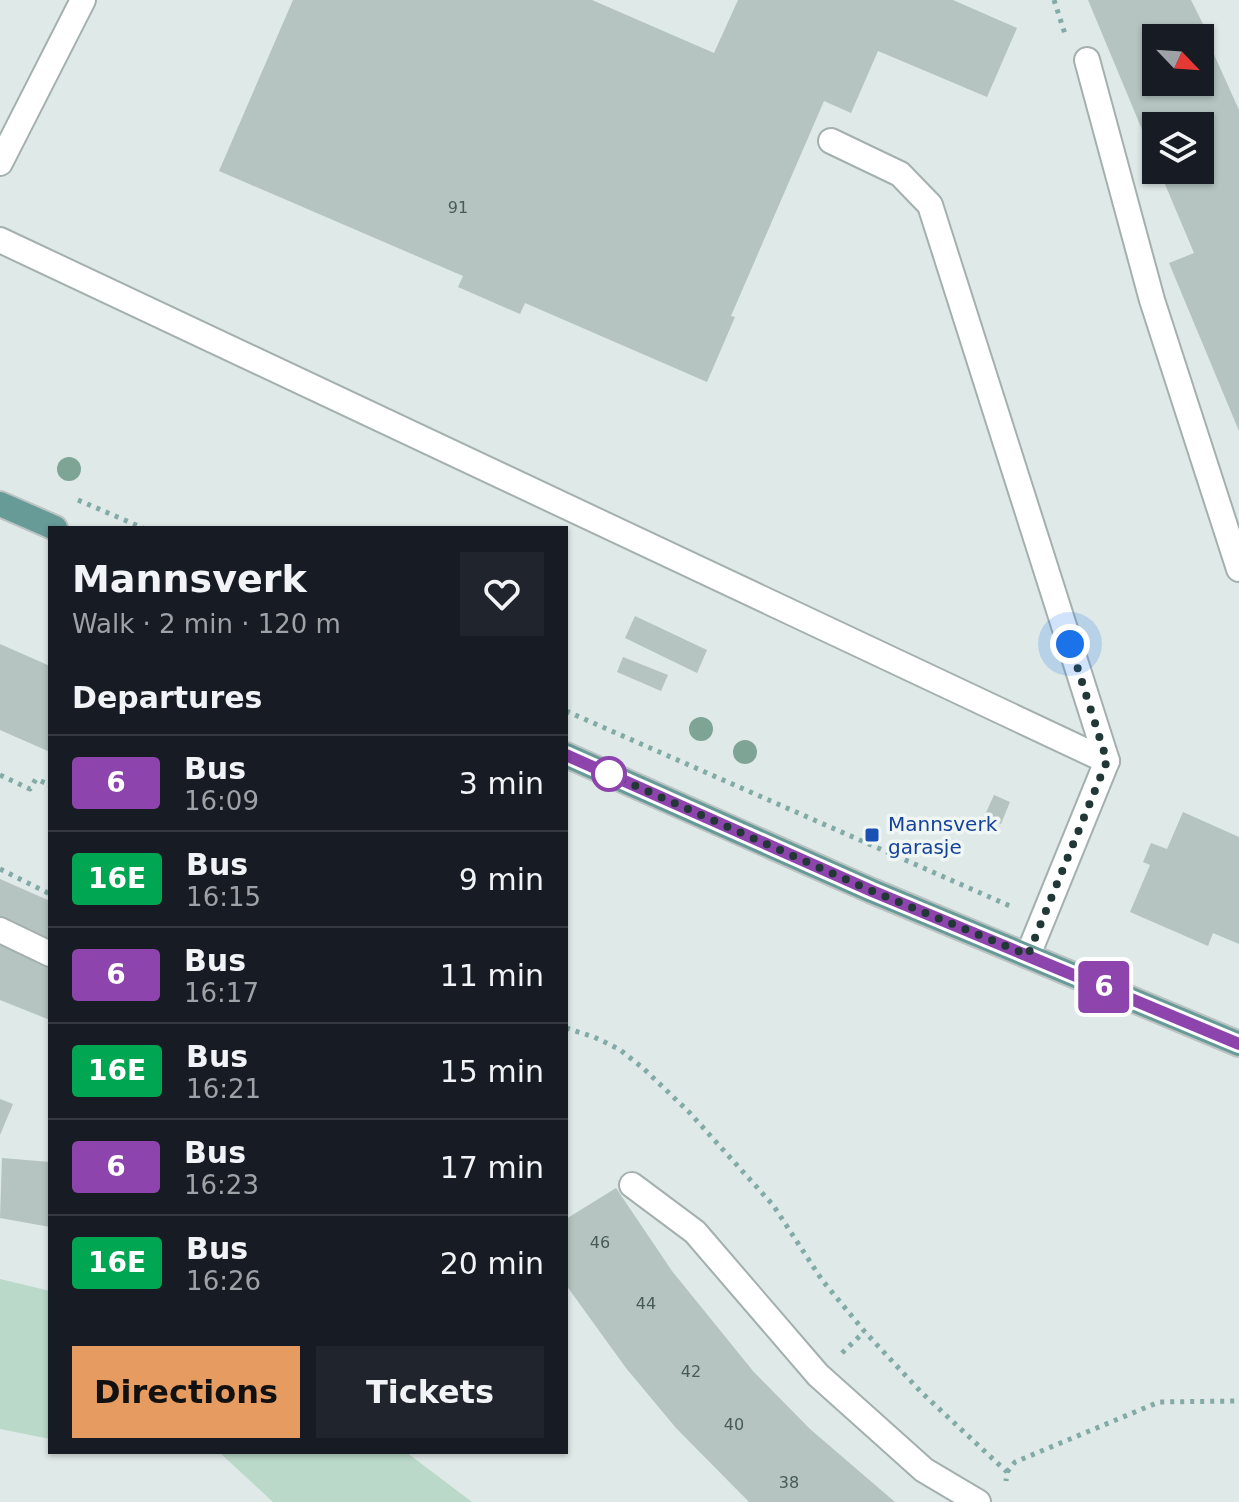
<!DOCTYPE html>
<meta charset="utf-8">
<style>
:root{--surface:#171b24;--page:#20242c;--text:#f1f3f6;--muted:#9ea1a6;--line:#363941;--accent:#e69c60}
body{margin:0;font-family:"DejaVu Sans",sans-serif;background:var(--page);color:var(--text);height:100vh;display:flex;flex-direction:column;font-size:30px;white-space:nowrap}
*{box-sizing:border-box;margin:0}
p{font-size:26px;color:var(--muted)}
.icon{flex:none;width:44px;height:44px;fill:none;stroke:currentColor;stroke-width:2;stroke-linecap:round;stroke-linejoin:round}
.map{position:relative;flex:1;overflow:hidden}
.side{position:absolute;left:48px;top:526px;width:520px;height:928px;display:flex;flex-direction:column;background:var(--surface);border-radius:0px;box-shadow:0 2px 6px #0004}
.side>*{flex:none}
.badge{padding:0 16px;border-radius:6px;font-size:28px;line-height:52px}
.needle{width:52px;rotate:115deg}
.fabs{position:absolute;left:1142px;top:24px;display:grid;gap:16px}
.fabs a{display:grid;place-items:center;width:72px;height:72px;border-radius:0px;background:var(--surface);box-shadow:0 2px 6px #0004;font-size:40px}
.you{position:absolute;width:40px;height:40px;margin:-20px;border:6px solid #fff;border-radius:50%;background:#1a73e8;box-shadow:0 0 0 12px #1a73e833}
.map>.badge{position:absolute;translate:-50% -50%;box-shadow:0 0 0 4px #fff}
h2{padding:0 24px;font-size:30px;line-height:72px}
.round{display:grid;place-items:center;flex:none;width:84px;height:84px;border-radius:0px;background:var(--page)}
.head{display:flex;align-items:center;justify-content:space-between;height:136px;padding:0 24px}
h1{font-size:38px;font-weight:700;line-height:60px}
.button{display:flex;gap:16px;margin-top:auto;padding:16px 24px}
.button a{flex:1;height:92px;border-radius:0px;background:var(--accent);color:#111;font-size:32px;font-weight:700;line-height:92px;text-align:center}
.button a+a{background:var(--page);color:var(--text)}
ul{padding:0;list-style:none}
li{display:flex;align-items:center;gap:24px;height:96px;padding:0 24px;border-top:2px solid var(--line)}
li div{flex:1}
li b{display:block;font-size:30px}
li em{font-style:normal}
li .badge{min-width:88px;font-weight:700;text-align:center}
.map>svg:first-child{display:block}
.green{fill:#bad9c8}
.building{fill:#b5c4c0;fill-rule:evenodd}
.lines{fill:none;stroke-linecap:round;stroke-linejoin:round}
.minor-casing{stroke:#a3b0ae;stroke-width:28}
.major-casing{stroke:#bdc3c3;stroke-width:28}
.path{stroke:#82aaa6;stroke-width:5;stroke-dasharray:4 6;stroke-linecap:butt}
.minor{stroke:#fff;stroke-width:24}
.major{stroke:#679b98;stroke-width:24}
.tree{fill:#7ea495}
.line-casing{stroke:#fff;stroke-width:18}
.line{stroke:#8e44ad;stroke-width:12}
.walk{stroke:#223836;stroke-width:8;stroke-dasharray:0 14.4}
.stop-dot{fill:#fff;stroke:#8e44ad;stroke-width:4}
.transit-dot{fill:#1a4fb4;stroke:#eff6f4;stroke-width:3}
.labels{text-anchor:middle;stroke-width:7;stroke-linejoin:round;paint-order:stroke}
.number-label{font-size:16px;fill:#475b58}
.transit-label{font-size:20px;fill:#164399;stroke:#eff6f4;text-anchor:start}
</style>
<div class="map">
<svg width="1239" height="1502" viewBox="0 0 1239 1502">
<rect width="100%" height="100%" fill="#dfe9e7"/>
<g class="green">
<polygon points="0,1279 50,1291 50,1439 0,1429"/>
<polygon points="219,1452 406,1452 472,1502 273,1502"/>
</g>
<g class="building">
<polygon points="293,0 592,0 714,53 738,0 953,0 1017,28 987,97 878,51 851,113 824,101 731,316 735,317 707,382 525,303 520,314 458,287 463,276 219,171"/>
<path d="M1088 0H1191L1210 38 1207 39 1239 110V431L1169 263 1194 253 1159 170H1200V126H1156V163ZM1156 38H1200V82H1156Z"/>
<polygon points="635,616 707,650 697,673 625,638"/>
<polygon points="0,644 50,666 50,752 0,730"/>
<polygon points="623,657 668,675 661,691 617,672"/>
<polygon points="994,795 1010,802 1001,824 984,817"/>
<polygon points="1183,812 1239,837 1239,944 1213,933 1208,946 1130,912 1150,865 1143,862 1151,843 1167,849"/>
<polygon points="0,879 50,901 50,1020 0,1000"/>
<polygon points="0,1099 13,1104 0,1135"/>
<polygon points="2,1158 50,1162 50,1227 0,1218"/>
<polygon points="616,1188 672,1271 753,1371 810,1429 895,1502 749,1502 676,1428 626,1368 566,1285 566,1219"/>
</g>
<g class="lines">
<g class="minor-casing">
<g id="minor">
<polyline points="1087,60 1152,300 1239,569"/>
<polyline points="831,141 900,174 930,205 1107,761 1028,955"/>
<polyline points="0,163 83,0"/>
<polyline points="0,240 1107,761"/>
<polyline points="0,930 50,954"/>
<polyline points="632,1185 695,1232 818,1375 924,1470 978,1502"/>
</g>
</g>
<g class="major-casing">
<g id="major">
<polyline points="0,504 55,528"/>
<polyline points="566,755 872,891 1239,1044"/>
</g>
</g>
<g class="path">
<polyline points="1054,0 1065,34"/>
<polyline points="78,500 143,528"/>
<polyline points="566,711 1010,906"/>
<polyline points="0,775 30,789 36,779 50,785"/>
<polyline points="0,869 50,894"/>
<polyline points="566,1028 594,1037 619,1049 643,1068 689,1112 773,1205 822,1280 865,1332 921,1392 1007,1472 1006,1481"/>
<polyline points="842,1353 864,1332"/>
<polyline points="1007,1472 1015,1462 1159,1402 1239,1401"/>
</g>
<use href="#minor" class="minor"/>
<use href="#major" class="major"/>
</g>
<g class="tree">
<circle cx="69" cy="469" r="12"/>
<circle cx="701" cy="729" r="12"/>
<circle cx="745" cy="752" r="12"/>
</g>
<g class="lines">
<g class="line-casing">
<polyline id="line" points="566,755 872,891 1239,1044"/>
</g>
<use href="#line" class="line"/>
<polyline class="walk" points="609,774 872,891 1028,955 1107,761 1070,644"/>
</g>
<circle class="stop-dot" cx="609" cy="774" r="16"/>
<rect class="transit-dot" x="864" y="827" width="16" height="16" rx="4"/>
<g class="labels">
<g class="number-label">
<text x="458" y="213">91</text>
<text x="600" y="1248">46</text>
<text x="646" y="1309">44</text>
<text x="691" y="1377">42</text>
<text x="734" y="1430">40</text>
<text x="789" y="1488">38</text>
</g>
<g class="transit-label">
<text x="888" y="831">Mannsverk<tspan x="888" dy="23">garasje</tspan></text>
</g>
</g>
</svg>
<div class="fabs">
<a><svg class="needle" viewBox="-14 -14 28 28"><path d="M0-13l5 13h-10z" fill="#e53935"/><path d="M0 13l5-13h-10z" fill="#9ea1a6"/></svg></a>
<a><svg class="icon" aria-label="layers" viewBox="0 0 24 24"><path d="M12 4l9 5-9 5-9-5zM3 14l9 5 9-5"/></svg></a>
</div>
<div class="you" style="left:1070px;top:644px"></div>
<b class="badge" style="left:1104px;top:987px;background:#8e44ad;color:#fff">6</b>
<section class="side">
<div class="head"><div><h1>Mannsverk</h1><p>Walk · 2 min · 120 m</p></div><a class="round"><svg class="icon" aria-label="heart" viewBox="0 0 24 24"><path d="M12 20l-8-8c-3-5 5-10 8-4 3-6 11-1 8 4z"/></svg></a></div>
<h2>Departures</h2>
<ul>
<li><span class="badge" style="background:#8e44ad;color:#fff">6</span><div><b>Bus</b><p>16:09</p></div><em>3 min</em></li>
<li><span class="badge" style="background:#00a651;color:#fff">16E</span><div><b>Bus</b><p>16:15</p></div><em>9 min</em></li>
<li><span class="badge" style="background:#8e44ad;color:#fff">6</span><div><b>Bus</b><p>16:17</p></div><em>11 min</em></li>
<li><span class="badge" style="background:#00a651;color:#fff">16E</span><div><b>Bus</b><p>16:21</p></div><em>15 min</em></li>
<li><span class="badge" style="background:#8e44ad;color:#fff">6</span><div><b>Bus</b><p>16:23</p></div><em>17 min</em></li>
<li><span class="badge" style="background:#00a651;color:#fff">16E</span><div><b>Bus</b><p>16:26</p></div><em>20 min</em></li>
</ul>
<div class="button"><a>Directions</a><a>Tickets</a></div>
</section>
</div>
